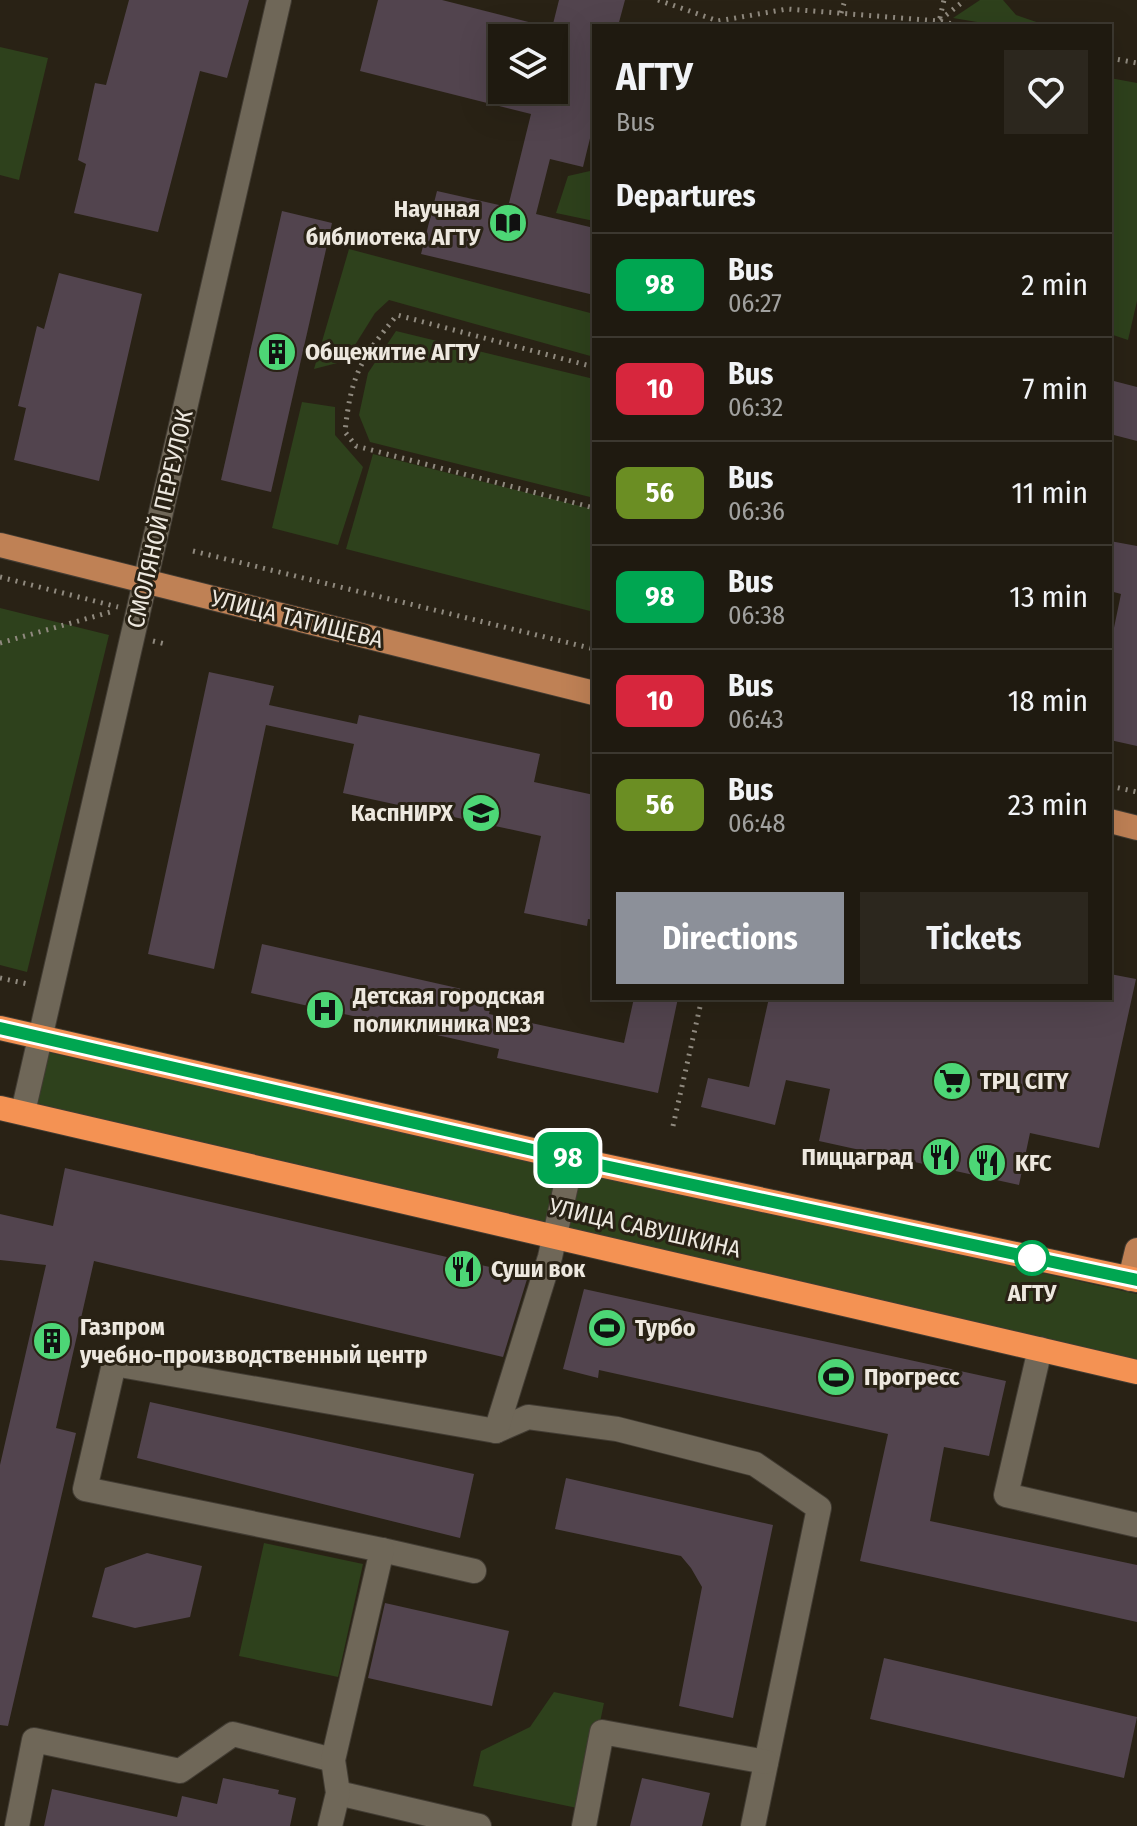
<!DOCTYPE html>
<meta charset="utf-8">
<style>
:root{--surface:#1f1a10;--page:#2c271e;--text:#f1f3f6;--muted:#a1a19f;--line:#3c3830;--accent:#8c9099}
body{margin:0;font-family:"Fira Sans Condensed",sans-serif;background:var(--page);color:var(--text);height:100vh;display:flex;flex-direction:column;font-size:30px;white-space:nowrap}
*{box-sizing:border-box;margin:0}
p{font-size:26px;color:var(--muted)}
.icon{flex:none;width:44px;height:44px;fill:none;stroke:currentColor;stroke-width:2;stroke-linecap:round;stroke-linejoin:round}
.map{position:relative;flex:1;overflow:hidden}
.side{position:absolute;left:592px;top:24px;width:520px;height:976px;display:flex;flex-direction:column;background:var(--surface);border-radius:0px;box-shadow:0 8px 32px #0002,0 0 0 2px var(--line)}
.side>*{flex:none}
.badge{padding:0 16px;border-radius:12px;font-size:28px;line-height:52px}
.controls{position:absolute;left:488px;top:24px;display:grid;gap:16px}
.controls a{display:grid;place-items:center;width:80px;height:80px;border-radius:0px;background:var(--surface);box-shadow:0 8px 32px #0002,0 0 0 2px var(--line);font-size:40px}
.map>.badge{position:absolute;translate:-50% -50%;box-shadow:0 0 0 4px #fff}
h2{padding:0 24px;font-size:30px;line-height:72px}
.round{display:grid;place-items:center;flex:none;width:84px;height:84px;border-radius:0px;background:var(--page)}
.headline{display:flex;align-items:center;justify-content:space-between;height:136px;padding:0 24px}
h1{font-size:38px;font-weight:700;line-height:60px}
.cta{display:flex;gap:16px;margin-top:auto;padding:16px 24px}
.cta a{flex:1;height:92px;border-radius:0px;background:var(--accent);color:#fff;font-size:32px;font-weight:700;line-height:92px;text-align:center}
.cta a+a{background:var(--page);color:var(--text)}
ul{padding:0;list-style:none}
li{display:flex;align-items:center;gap:24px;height:104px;padding:0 24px;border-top:2px solid var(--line)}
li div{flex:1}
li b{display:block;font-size:30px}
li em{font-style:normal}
li .badge{min-width:88px;font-weight:700;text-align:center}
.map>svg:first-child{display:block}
.green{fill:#2e411c}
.building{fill:#52444e;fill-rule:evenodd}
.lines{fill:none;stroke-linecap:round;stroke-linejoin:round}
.minor-casing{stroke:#423c33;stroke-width:26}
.major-casing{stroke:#423c33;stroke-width:26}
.highway-casing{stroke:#423c33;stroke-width:26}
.path{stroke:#908a7f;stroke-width:5;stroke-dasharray:2 6;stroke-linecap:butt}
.minor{stroke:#6f6758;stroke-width:24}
.major{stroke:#bf8155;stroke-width:24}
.highway{stroke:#f49253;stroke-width:24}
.line-casing{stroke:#fff;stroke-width:18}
.line{stroke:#00a651;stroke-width:12}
.stop-dot{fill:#fff;stroke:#00a651;stroke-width:4}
.labels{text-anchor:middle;stroke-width:6;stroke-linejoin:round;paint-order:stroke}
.poi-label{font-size:24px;font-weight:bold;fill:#ede8df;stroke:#292215;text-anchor:start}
.street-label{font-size:24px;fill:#ede8df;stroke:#292215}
.stop-label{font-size:24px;font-weight:bold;fill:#ede8df;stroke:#292215}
</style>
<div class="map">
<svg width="1137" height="1826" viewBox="0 0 1137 1826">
<rect width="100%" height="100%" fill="#292215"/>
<g class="green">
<polygon points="980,0 1003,0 1016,15 1048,26 1001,26 953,18"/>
<polygon points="0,47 48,58 19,180 0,175"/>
<polygon points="1110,78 1137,83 1137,301 1128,340 1110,334"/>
<polygon points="594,156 594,221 556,213 568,176 590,171"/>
<polygon points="349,249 594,314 594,357 389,300 375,313 345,361 314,369"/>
<polygon points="396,331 594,379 594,498 370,442 359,415 368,373"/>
<polygon points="302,402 335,407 335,435 363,467 338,545 272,528"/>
<polygon points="373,454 592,509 594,612 346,549"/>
<polygon points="0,608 109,635 27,972 0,965"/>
<polygon points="47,1052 1137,1294 1137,1369 34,1106"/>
<polygon points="264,1543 363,1564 338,1677 239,1656"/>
<polygon points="554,1692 604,1703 582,1809 473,1786 481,1751 530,1727"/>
</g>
<g class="building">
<polygon points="129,0 249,0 227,78 200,71 158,232 74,213 86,164 78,160 95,83 106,85"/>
<path d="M378 0H442L552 28 559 0H625L618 26H594V122L583 167 550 159 536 214 594 228V295L421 254 437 191 508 207 531 114 360 71ZM502 38H554V90H502Z"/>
<polygon points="282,211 332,223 271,492 221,480"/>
<polygon points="59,273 142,294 99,481 14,460 26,408 18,406 37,326 44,329"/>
<polygon points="1110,380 1137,387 1137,441 1110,434"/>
<polygon points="1110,541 1137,546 1137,746 1110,740 1110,647 1121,594 1110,591"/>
<polygon points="209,672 274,686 269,705 357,724 359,715 540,754 534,782 594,795 594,920 588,919 587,926 524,913 541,836 343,793 354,744 266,725 214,969 148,954"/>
<polygon points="262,944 493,996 489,1014 624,1043 634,998 678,998 658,1093 497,1058 499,1049 251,993"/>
<polygon points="1110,974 1136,979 1099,1148 1030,1133 1019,1185 819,1141 830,1089 786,1080 775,1125 701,1107 708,1078 749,1087 769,998 1110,998"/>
<polygon points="65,1168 528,1276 503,1357 94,1261 56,1428 76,1433 8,1726 0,1725 0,1465 46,1265 0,1260 0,1214 53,1226"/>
<polygon points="584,1289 1006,1381 989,1456 944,1447 930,1521 1137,1565 1137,1622 860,1561 888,1434 599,1370 598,1378 563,1369"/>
<polygon points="150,1402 474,1474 460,1538 137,1458"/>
<polygon points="566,1478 773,1525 733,1718 679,1706 702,1587 691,1568 681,1556 555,1529"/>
<polygon points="147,1553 202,1566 190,1617 135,1628 92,1617 105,1568"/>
<polygon points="385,1603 509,1631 492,1706 368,1678"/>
<polygon points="884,1658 1137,1717 1124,1778 870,1719"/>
<polygon points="223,1778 279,1790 278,1794 296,1798 290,1826 44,1826 52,1789 177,1817 182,1796 217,1804"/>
<polygon points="642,1778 710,1793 702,1826 630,1826"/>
</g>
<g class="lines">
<g class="minor-casing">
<g id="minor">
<polyline points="23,1112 279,0"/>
<polyline points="1040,1349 1006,1495 1137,1525"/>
<polyline points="496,1431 528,1417 617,1429 755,1464 819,1508 753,1826"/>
<polyline points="382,1550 474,1571"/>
<polyline points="338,1793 479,1826"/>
<polyline points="17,1826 34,1740 180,1771 233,1734 333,1760"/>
<polyline points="330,1826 338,1793 333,1760 382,1550 85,1489 114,1364 496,1431 550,1257 572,1159"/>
<polyline points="584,1826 602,1732 766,1762"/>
</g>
</g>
<g class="major-casing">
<g id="major">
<polyline points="0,545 594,693"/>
<polyline points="1110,821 1137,828"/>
<polyline points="1130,1279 1137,1250"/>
</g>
</g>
<g class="highway-casing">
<g id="highway">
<polyline points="0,1028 572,1159 1137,1280"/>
<polyline points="0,1108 1137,1372"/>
</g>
</g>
<g class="path">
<polyline points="658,0 718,21 787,9 939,21 962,26"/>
<polyline points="841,13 845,0"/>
<polyline points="940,20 965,0"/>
<polyline points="938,26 944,0"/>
<polyline points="1110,58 1137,63"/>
<path d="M594 367 397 315C361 359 351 374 345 432L356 446 594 508"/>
<polyline points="193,551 594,649"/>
<polyline points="0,577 118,607"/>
<polyline points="153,641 165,644"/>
<polyline points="0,643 114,611"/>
<polyline points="1110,786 1137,792"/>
<polyline points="0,978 28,984"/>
<polyline points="673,1126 702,998"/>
</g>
<use href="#minor" class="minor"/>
<use href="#major" class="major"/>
<use href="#highway" class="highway"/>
</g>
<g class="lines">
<g class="line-casing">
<polyline id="line" points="0,1028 572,1159 1137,1280"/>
</g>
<use href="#line" class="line"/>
</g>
<defs>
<g id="library-disc" transform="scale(2)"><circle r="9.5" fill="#4dd676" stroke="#292215"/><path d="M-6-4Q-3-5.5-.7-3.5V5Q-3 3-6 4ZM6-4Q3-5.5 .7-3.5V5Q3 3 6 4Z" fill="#111"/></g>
<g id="building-disc" transform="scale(2)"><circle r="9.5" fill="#4dd676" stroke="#292215"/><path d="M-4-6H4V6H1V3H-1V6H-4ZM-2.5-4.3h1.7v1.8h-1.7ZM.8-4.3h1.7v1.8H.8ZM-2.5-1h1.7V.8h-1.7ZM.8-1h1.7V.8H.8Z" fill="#111"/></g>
<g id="university-disc" transform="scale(2)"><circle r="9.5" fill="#4dd676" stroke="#292215"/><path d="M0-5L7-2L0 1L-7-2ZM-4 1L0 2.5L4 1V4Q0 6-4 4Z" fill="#111"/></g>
<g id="hospital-disc" transform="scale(2)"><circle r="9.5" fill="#4dd676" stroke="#292215"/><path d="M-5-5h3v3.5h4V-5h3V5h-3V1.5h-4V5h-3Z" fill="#111"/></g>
<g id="supermarket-disc" transform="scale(2)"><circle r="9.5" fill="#4dd676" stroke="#292215"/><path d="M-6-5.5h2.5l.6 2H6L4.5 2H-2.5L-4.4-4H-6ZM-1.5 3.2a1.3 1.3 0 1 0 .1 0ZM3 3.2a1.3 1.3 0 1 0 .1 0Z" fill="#111"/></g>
<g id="restaurant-disc" transform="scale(2)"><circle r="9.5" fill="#4dd676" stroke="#292215"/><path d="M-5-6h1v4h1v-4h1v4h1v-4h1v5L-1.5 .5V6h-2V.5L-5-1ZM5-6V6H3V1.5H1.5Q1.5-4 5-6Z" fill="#111"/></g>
<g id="stadium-disc" transform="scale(2)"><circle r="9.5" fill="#4dd676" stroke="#292215"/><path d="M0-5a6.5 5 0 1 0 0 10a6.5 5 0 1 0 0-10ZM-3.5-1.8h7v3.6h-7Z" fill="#111"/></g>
</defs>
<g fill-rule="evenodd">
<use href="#library-disc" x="508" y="223"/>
<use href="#building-disc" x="277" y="352"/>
<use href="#university-disc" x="481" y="813"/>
<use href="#hospital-disc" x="325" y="1010"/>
<use href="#supermarket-disc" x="952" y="1081"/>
<use href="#restaurant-disc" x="941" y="1157"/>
<use href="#restaurant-disc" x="987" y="1163"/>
<use href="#restaurant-disc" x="463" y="1269"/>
<use href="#stadium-disc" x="607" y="1328"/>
<use href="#building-disc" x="52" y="1341"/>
<use href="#stadium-disc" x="836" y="1377"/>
</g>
<circle class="stop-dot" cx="1032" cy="1258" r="16"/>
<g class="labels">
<g class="poi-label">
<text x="480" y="217" text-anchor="end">Научная<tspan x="480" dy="28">библиотека АГТУ</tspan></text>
<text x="305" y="360">Общежитие АГТУ</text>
<text x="453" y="821" text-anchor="end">КаспНИРХ</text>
<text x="353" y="1004">Детская городская<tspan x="353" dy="28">поликлиника №3</tspan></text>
<text x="980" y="1089">ТРЦ CITY</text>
<text x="913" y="1165" text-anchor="end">Пиццаград</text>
<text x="1015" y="1171">KFC</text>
<text x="491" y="1277">Суши вок</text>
<text x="80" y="1335">Газпром<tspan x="80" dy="28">учебно-производственный центр</tspan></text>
<text x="635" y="1336">Турбо</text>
<text x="864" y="1385">Прогресс</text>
</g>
<g class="street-label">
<text transform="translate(160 519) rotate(-77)" y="8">СМОЛЯНОЙ ПЕРЕУЛОК</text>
<text transform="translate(297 619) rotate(14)" y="8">УЛИЦА ТАТИЩЕВА</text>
<text transform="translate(645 1228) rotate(13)" y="8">УЛИЦА САВУШКИНА</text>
</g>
<g class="stop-label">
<text x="1032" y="1301">АГТУ</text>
</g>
</g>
</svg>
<div class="controls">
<a><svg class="icon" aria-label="layers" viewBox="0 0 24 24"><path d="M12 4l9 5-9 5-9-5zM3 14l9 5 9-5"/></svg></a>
</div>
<b class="badge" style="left:568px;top:1158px;background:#00a651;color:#fff">98</b>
<section class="side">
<div class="headline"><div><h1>АГТУ</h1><p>Bus</p></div><a class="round"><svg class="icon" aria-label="heart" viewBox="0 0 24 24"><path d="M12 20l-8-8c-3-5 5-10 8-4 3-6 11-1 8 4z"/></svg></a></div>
<h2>Departures</h2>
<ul>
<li><span class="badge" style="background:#00a651;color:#fff">98</span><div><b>Bus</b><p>06:27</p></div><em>2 min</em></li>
<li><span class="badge" style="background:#d7263d;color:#fff">10</span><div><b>Bus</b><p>06:32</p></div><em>7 min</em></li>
<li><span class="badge" style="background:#6b8e23;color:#fff">56</span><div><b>Bus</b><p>06:36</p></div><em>11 min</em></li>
<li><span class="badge" style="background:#00a651;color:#fff">98</span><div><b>Bus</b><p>06:38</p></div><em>13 min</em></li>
<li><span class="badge" style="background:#d7263d;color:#fff">10</span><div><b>Bus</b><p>06:43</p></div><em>18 min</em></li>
<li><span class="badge" style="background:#6b8e23;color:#fff">56</span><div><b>Bus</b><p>06:48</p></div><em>23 min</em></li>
</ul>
<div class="cta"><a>Directions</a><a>Tickets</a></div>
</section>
</div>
